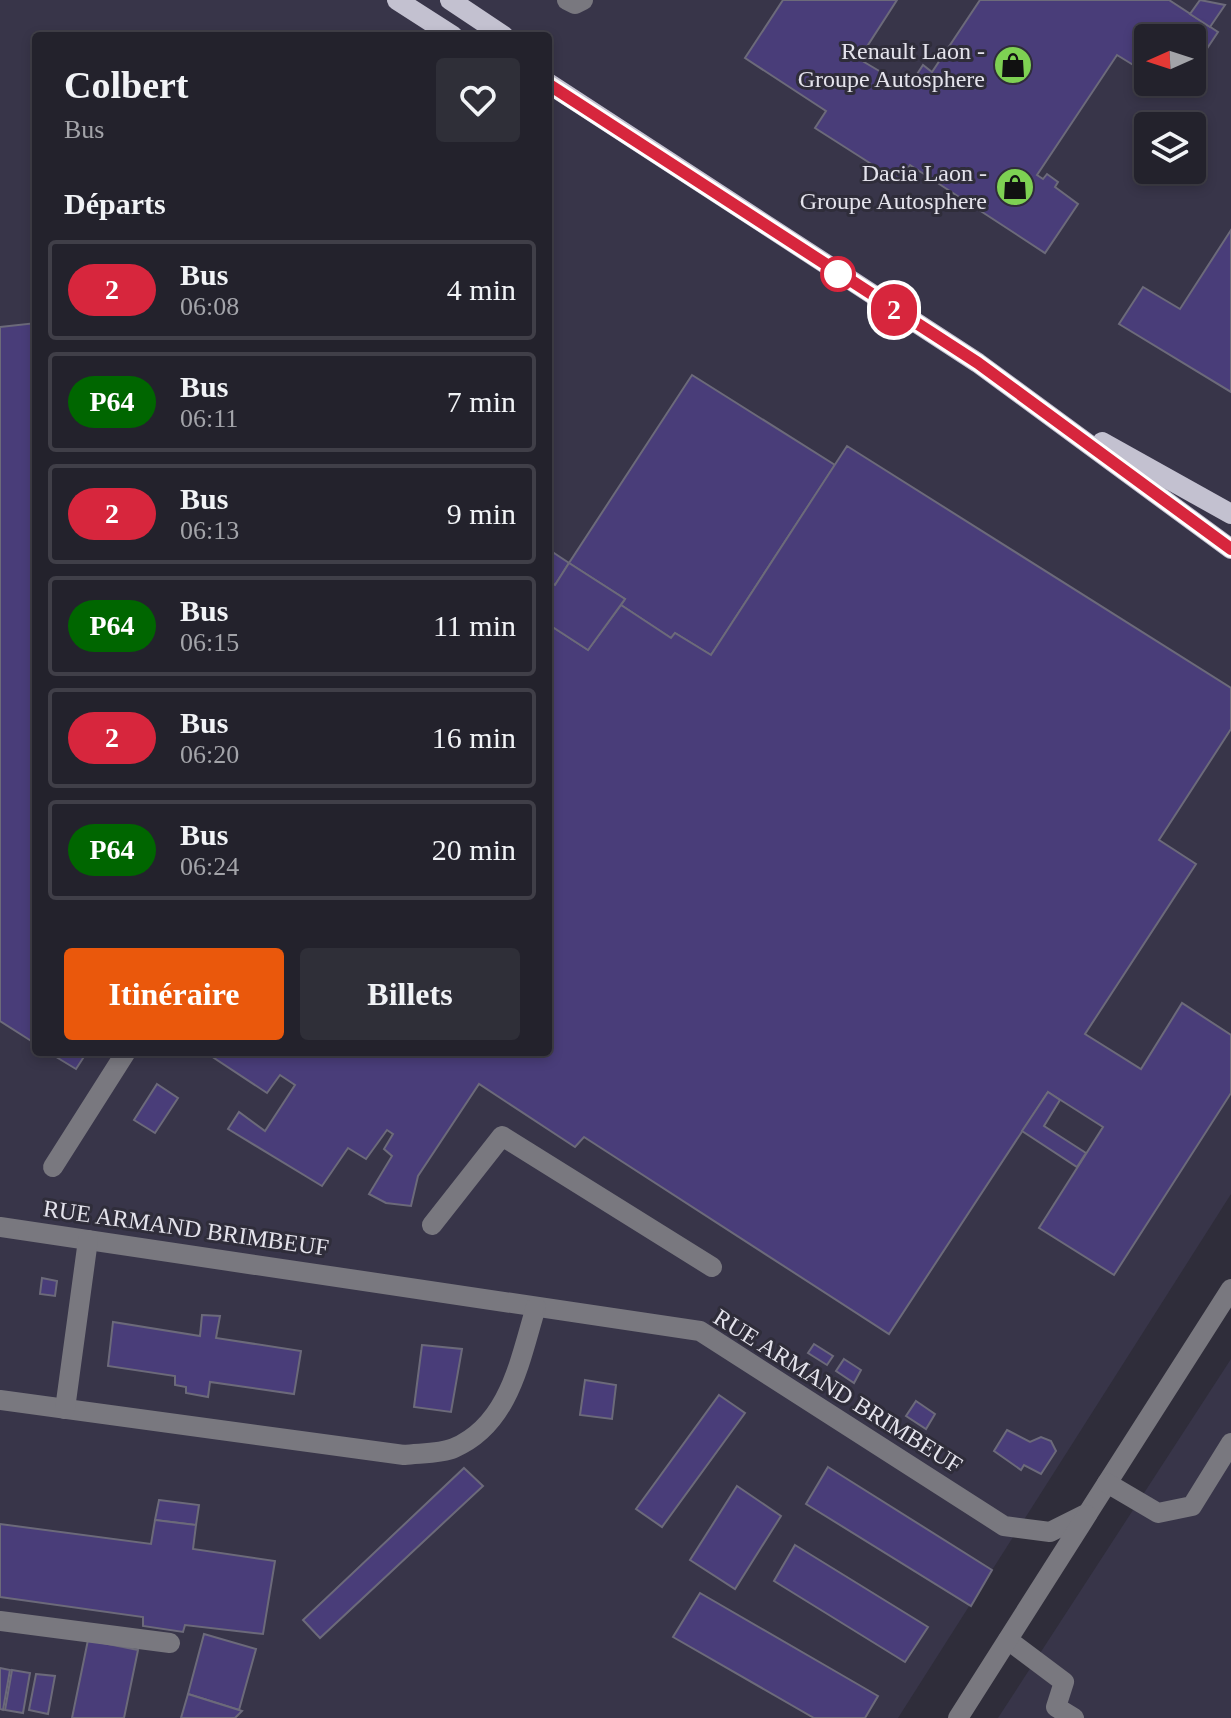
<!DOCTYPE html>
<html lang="fr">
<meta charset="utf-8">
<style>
:root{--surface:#23222c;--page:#2f2f38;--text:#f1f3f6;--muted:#a3a4a9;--line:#403f48;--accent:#ea580c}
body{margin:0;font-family:Georgia,serif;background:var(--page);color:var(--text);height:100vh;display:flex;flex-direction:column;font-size:30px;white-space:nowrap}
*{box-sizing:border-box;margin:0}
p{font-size:26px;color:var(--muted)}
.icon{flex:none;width:44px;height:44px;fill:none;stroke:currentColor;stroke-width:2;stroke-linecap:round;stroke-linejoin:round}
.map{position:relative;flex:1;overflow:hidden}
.drawer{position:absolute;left:32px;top:32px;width:520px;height:1024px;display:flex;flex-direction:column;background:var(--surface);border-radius:8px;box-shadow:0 4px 12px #0003,0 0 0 2px var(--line)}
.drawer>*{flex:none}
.badge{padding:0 16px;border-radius:26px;font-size:28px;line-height:52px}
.needle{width:52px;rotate:267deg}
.fabs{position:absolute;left:1134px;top:24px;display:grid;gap:16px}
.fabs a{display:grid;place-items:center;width:72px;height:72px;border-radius:8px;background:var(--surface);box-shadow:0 4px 12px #0003,0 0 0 2px var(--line);font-size:40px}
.map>.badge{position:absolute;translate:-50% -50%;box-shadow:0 0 0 4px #fff}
h2{padding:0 32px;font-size:30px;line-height:72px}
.round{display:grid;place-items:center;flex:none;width:84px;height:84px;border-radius:8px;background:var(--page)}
.headline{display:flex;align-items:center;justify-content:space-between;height:136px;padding:0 32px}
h1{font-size:38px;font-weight:600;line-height:60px}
.cta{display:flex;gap:16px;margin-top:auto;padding:16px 32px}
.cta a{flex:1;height:92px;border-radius:8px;background:var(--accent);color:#fff;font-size:32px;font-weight:600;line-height:92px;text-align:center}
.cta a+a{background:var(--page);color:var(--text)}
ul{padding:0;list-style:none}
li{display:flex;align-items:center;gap:24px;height:100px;margin:0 16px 12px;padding:0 16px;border:4px solid var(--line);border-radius:8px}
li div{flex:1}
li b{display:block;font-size:30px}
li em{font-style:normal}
li .badge{min-width:88px;font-weight:700;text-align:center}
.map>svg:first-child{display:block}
.built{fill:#383549;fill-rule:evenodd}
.building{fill:#493d79;stroke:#6c6a7a;stroke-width:2}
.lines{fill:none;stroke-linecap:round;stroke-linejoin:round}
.minor{stroke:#79787f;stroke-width:20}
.major{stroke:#c3c1d0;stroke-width:20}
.line-casing{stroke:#fff;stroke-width:18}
.line{stroke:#d7263d;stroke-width:12}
.stop-dot{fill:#fff;stroke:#d7263d;stroke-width:4}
.labels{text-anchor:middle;stroke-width:6;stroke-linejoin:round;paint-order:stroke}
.poi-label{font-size:24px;fill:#e4e3ec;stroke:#2f2d3a;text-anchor:end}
.street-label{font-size:24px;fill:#e4e3ec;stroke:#2f2d3a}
</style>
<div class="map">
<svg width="1231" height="1718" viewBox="0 0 1231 1718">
<rect width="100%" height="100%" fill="#2f2d3a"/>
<g class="built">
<path d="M0 0H1231V1194L898 1718H0ZM36 36H548V1052H36ZM1148 38H1192V82H1148ZM1148 126H1192V170H1148Z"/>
<polygon points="1231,1359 1231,1718 998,1718"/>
</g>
<g class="building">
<polygon points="783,0 897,0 859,59 908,88 923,65 932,72 980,0 1169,0 1218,32 1192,71 1192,38 1148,38 1148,74 1117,55 1037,175 1043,179 1047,174 1058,182 1055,187 1078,204 1045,253 910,165 898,181 815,128 826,111 745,58"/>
<polygon points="1200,0 1225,5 1210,27 1190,14"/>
<polygon points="1162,82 1185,82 1178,92"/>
<polygon points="1231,230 1231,392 1119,324 1143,287 1180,309"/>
<polygon points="36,323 36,1044 0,1021 0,327"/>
<polygon points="692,375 835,465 711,655 675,633 671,638 621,605 625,599 569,563"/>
<polygon points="847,446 1231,688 1231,729 1159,840 1196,864 1085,1034 1141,1069 1182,1003 1231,1035 1231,1093 1114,1275 1039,1228 1103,1127 1048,1092 889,1334 584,1137 575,1147 479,1084 418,1176 411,1206 386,1203 369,1194 392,1156 384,1149 393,1134 387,1130 366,1159 348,1148 322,1186 228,1129 239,1112 265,1131 295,1085 280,1075 267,1093 205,1052 548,1052 548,624 588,650 621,605 671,638 675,633 711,655"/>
<polygon points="548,549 569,563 555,585 548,581"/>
<polygon points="569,563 625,599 588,650 548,624 548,581 555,585"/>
<polygon points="48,1052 87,1052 76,1069"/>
<polygon points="157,1084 178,1098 155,1133 134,1120"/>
<polygon points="1048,1092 1060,1100 1044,1126 1086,1153 1077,1167 1022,1131"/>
<polygon points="42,1278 57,1281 55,1296 40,1294"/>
<polygon points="202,1315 220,1316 216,1338 301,1351 294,1394 210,1382 208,1397 186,1393 186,1387 175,1385 175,1376 108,1366 113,1322 200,1336"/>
<polygon points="814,1344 833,1356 827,1365 808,1353"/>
<polygon points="422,1345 462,1349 451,1412 414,1407"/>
<polygon points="844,1359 861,1370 854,1383 836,1371"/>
<polygon points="585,1380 616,1385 612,1419 580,1415"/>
<polygon points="719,1395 745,1413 662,1527 636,1509"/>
<polygon points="916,1401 935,1414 926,1429 906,1416"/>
<polygon points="1007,1430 1030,1442 1041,1437 1051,1441 1056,1451 1041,1474 1024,1465 1021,1470 994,1451"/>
<polygon points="828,1467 992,1570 971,1606 806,1504"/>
<polygon points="464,1468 483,1486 320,1638 303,1620"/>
<polygon points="737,1486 781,1516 735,1589 690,1560"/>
<polygon points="159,1500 199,1505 196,1525 155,1520"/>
<polygon points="155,1520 196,1525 193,1549 275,1561 263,1634 185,1625 183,1632 143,1626 143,1617 0,1597 0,1524 151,1544"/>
<polygon points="795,1545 928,1627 905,1662 774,1581"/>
<polygon points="700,1593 878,1696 865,1718 814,1718 673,1637"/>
<polygon points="204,1634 256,1649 239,1710 188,1694"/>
<polygon points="88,1640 138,1650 124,1718 72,1718"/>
<polygon points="0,1668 10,1670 3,1710 0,1709"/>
<polygon points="12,1670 30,1673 23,1713 5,1710"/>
<polygon points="36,1674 55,1676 48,1714 29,1710"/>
<polygon points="188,1694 239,1710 242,1711 235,1718 181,1718"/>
</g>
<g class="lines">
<g class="minor">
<polyline points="567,0 575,4 583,0"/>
<polyline points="53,1167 126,1052"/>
<polyline points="432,1225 502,1136 712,1267"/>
<polyline points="0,1227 700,1331 1004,1526 1050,1532 1088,1513 1231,1289"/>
<path d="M0 1400 404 1455C419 1453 440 1454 454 1448 510 1424 520 1359 536 1307"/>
<polyline points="65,1409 88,1240"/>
<polyline points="1107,1483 1158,1513 1192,1506 1231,1443"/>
<polyline points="0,1621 170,1643"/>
<polyline points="1008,1640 1064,1682 1056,1707 1074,1718"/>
<polyline points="958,1718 1087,1515"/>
</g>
<g class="major">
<polyline points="397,0 453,36"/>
<polyline points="450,0 504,36"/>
<polyline points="548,83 978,363 1231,549"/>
<polyline points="1102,442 1231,514"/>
</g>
</g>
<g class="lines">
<g class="line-casing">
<polyline id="line" points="548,84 978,363 1231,549"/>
</g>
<use href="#line" class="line"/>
</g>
<defs>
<g id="shop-disc" transform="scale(2)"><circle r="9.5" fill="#7ed153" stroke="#2f2d3a"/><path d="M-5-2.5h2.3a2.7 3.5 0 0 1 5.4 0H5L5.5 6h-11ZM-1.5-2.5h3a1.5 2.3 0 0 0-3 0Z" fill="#111"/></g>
</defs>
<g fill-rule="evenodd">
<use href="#shop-disc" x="1013" y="65"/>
<use href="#shop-disc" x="1015" y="187"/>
</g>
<circle class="stop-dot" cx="838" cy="274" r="16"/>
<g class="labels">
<g class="poi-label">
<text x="985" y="59">Renault Laon -<tspan x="985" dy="28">Groupe Autosphere</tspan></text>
<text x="987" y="181">Dacia Laon -<tspan x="987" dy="28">Groupe Autosphere</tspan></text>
</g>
<g class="street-label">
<text transform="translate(186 1228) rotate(8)" y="8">RUE ARMAND BRIMBEUF</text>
<text transform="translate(838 1391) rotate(32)" y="8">RUE ARMAND BRIMBEUF</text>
</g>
</g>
</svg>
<div class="fabs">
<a><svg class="needle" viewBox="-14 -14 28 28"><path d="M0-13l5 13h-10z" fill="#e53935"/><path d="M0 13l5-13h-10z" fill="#a3a4a9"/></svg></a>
<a><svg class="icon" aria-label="layers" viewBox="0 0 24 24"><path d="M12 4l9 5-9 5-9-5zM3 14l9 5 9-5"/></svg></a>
</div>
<b class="badge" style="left:894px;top:310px;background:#d7263d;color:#fff">2</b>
<section class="drawer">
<div class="headline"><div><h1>Colbert</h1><p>Bus</p></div><a class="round"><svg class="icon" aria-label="heart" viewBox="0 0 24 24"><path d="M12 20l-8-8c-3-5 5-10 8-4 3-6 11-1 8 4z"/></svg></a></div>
<h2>Départs</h2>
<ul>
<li><span class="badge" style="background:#d7263d;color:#fff">2</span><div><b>Bus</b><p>06:08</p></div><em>4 min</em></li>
<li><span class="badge" style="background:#060;color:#fff">P64</span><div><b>Bus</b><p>06:11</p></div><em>7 min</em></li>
<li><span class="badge" style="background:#d7263d;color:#fff">2</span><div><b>Bus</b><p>06:13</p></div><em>9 min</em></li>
<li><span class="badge" style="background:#060;color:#fff">P64</span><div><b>Bus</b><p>06:15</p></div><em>11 min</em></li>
<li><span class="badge" style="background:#d7263d;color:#fff">2</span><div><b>Bus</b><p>06:20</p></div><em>16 min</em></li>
<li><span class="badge" style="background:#060;color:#fff">P64</span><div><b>Bus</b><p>06:24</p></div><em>20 min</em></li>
</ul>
<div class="cta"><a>Itinéraire</a><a>Billets</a></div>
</section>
</div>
